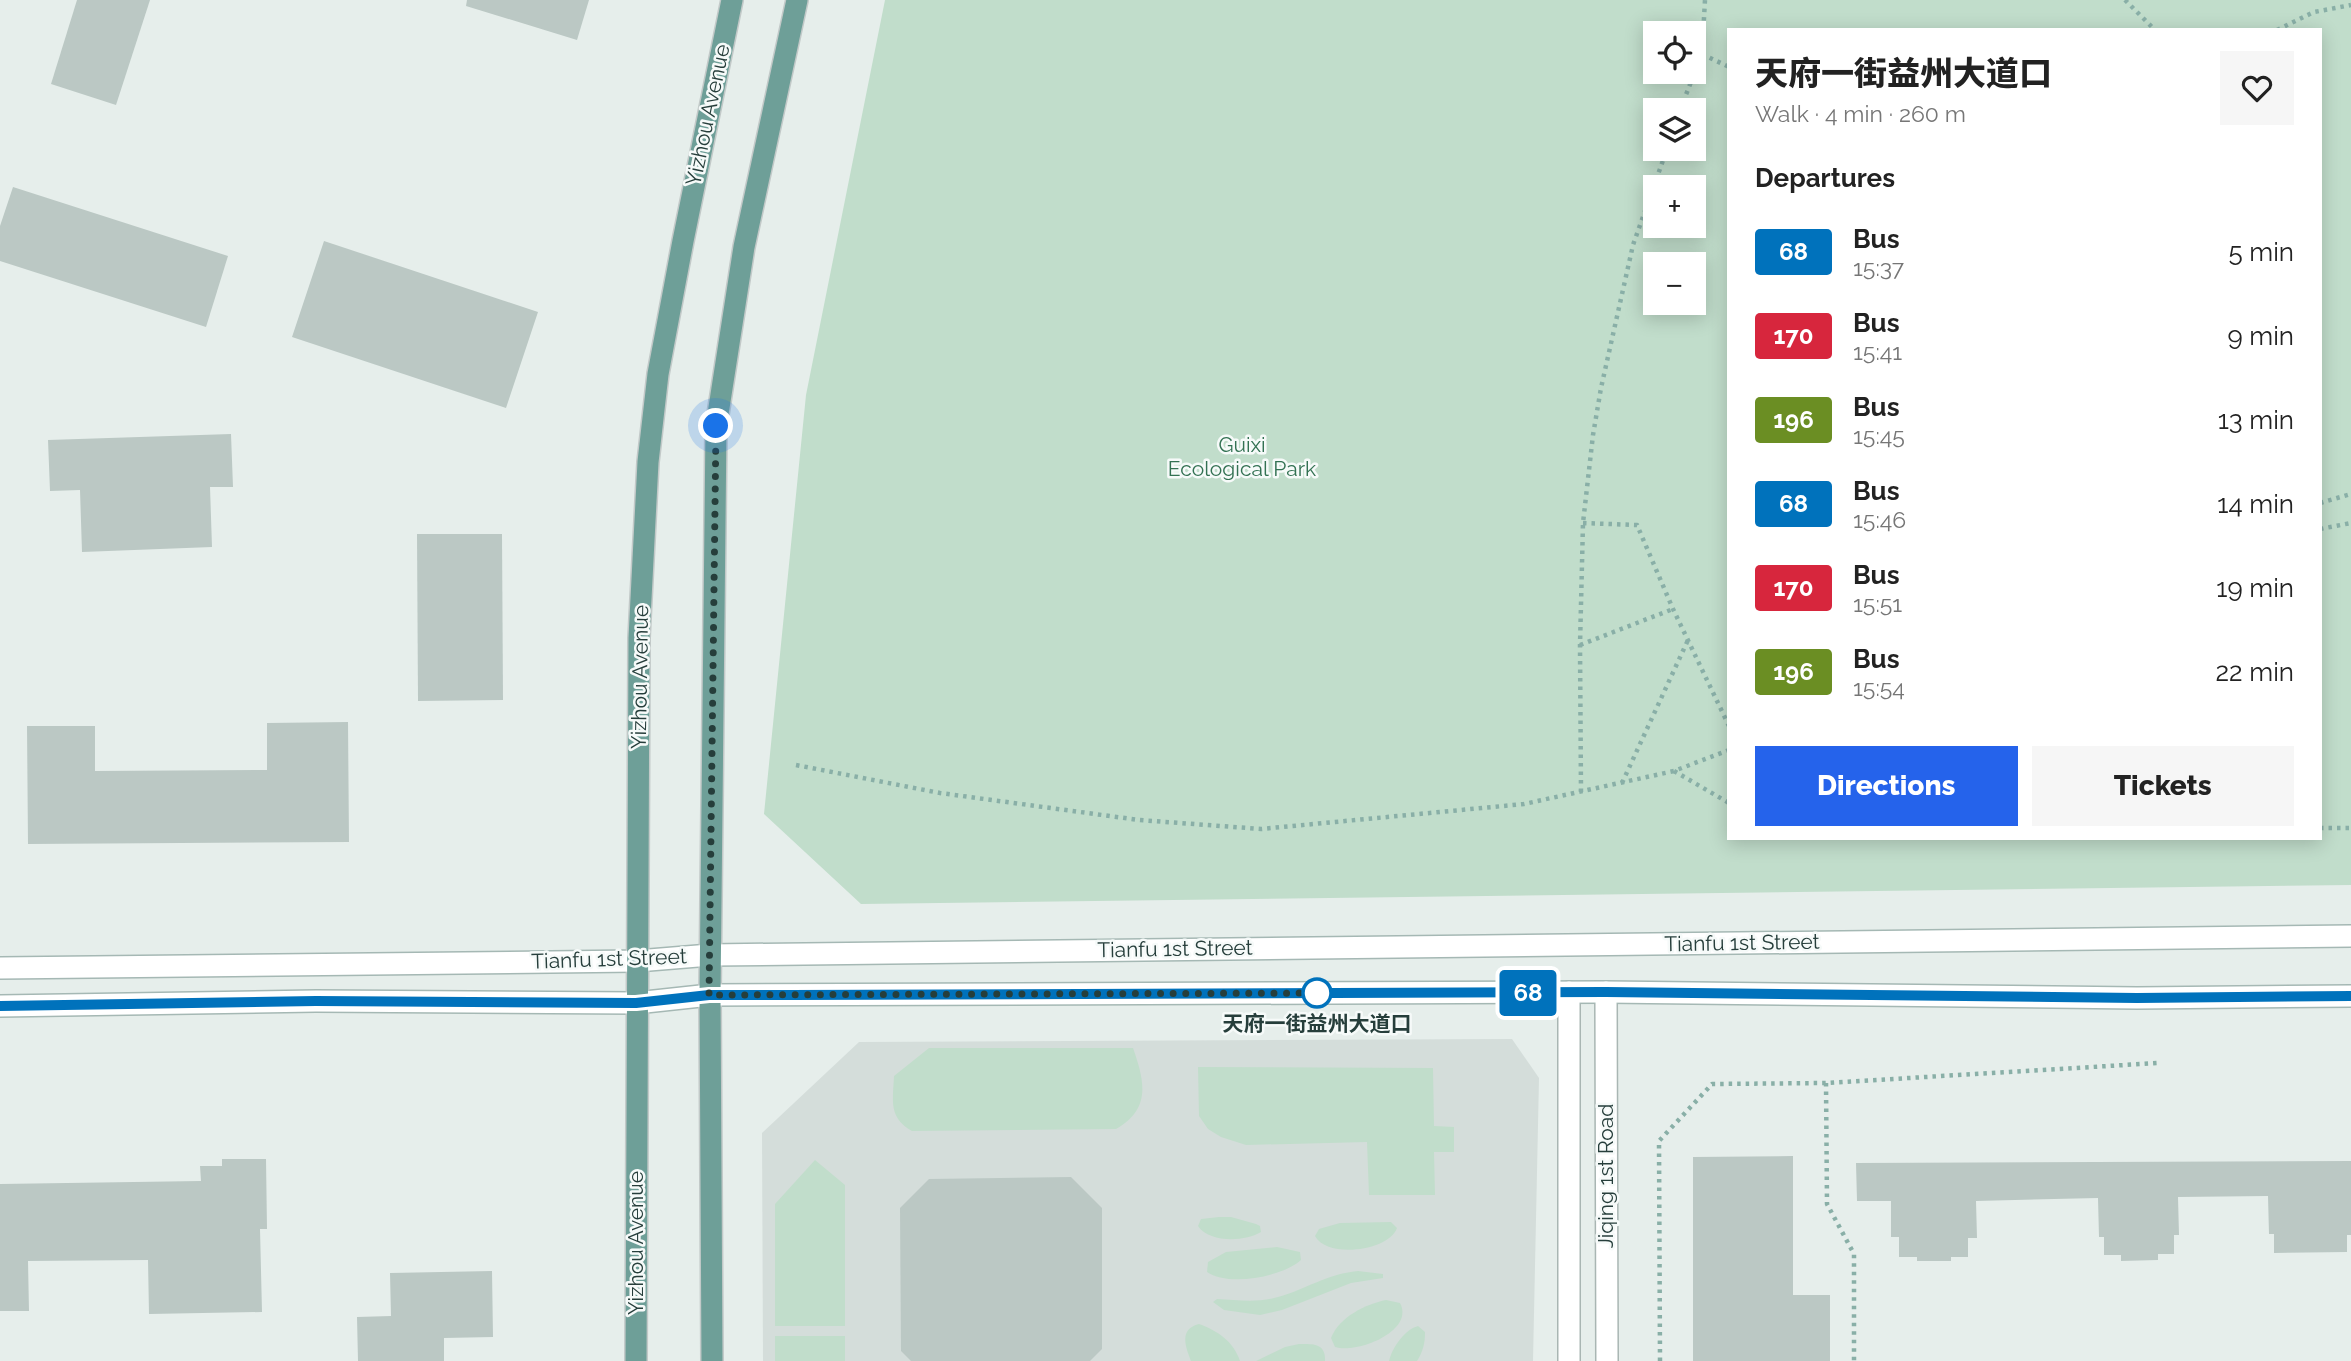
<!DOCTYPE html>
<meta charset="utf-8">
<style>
:root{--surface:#fff;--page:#f6f6f6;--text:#222;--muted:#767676;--accent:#2563eb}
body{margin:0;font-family:Raleway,"Noto Sans SC",sans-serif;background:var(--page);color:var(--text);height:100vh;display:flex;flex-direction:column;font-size:26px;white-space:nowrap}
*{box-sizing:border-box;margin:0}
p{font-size:23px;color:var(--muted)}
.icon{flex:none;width:38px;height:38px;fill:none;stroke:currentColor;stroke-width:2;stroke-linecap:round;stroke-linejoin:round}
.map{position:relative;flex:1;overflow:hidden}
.side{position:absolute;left:1727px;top:28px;width:595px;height:812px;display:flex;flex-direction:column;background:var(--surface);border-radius:0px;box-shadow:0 4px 18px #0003}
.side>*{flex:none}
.badge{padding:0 14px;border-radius:5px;font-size:24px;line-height:46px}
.tools{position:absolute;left:1643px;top:21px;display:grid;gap:14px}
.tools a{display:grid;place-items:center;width:63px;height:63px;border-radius:0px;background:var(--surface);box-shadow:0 4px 18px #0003;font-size:35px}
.you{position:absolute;width:35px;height:35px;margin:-18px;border:5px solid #fff;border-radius:50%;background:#1a73e8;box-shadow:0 0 0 10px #1a73e833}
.map>.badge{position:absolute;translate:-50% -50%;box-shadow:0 0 0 4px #fff}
h2{padding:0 28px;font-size:26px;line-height:63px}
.round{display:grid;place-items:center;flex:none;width:74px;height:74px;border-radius:0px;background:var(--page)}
.head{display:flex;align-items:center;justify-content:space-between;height:119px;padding:0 28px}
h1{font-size:33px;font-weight:800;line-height:52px}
.cta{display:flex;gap:14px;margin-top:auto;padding:14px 28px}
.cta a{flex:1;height:80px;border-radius:0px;background:var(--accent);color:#fff;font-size:28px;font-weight:800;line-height:80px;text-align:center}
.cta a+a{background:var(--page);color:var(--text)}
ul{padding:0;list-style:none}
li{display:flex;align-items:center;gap:21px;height:84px;padding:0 28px}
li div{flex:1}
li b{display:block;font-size:26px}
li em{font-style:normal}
li .badge{min-width:77px;font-weight:700;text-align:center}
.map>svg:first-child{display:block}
.built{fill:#d4ddda}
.green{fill:#c1ddcb;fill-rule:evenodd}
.building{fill:#bbc8c4}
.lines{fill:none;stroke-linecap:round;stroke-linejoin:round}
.tertiary-casing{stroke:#a9b6b3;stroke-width:24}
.secondary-casing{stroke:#a5b8b4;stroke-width:24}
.primary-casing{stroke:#c2c9c8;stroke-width:24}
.path{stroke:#89afa7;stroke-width:4.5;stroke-dasharray:3.5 5;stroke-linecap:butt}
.tertiary{stroke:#fff;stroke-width:21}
.secondary{stroke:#fff;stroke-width:21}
.primary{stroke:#6e9f98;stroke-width:21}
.line-casing{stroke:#fff;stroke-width:16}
.line{stroke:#0072bc;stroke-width:10}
.walk{stroke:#263e3b;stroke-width:7;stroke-dasharray:0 12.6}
.stop-dot{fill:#fff;stroke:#0072bc;stroke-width:3.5}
.labels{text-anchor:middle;stroke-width:5;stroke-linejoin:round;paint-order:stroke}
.street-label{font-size:21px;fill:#263e3b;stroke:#f6faf9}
.park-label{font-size:21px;fill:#337253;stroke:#f6faf9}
.stop-label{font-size:21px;font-weight:bold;fill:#263e3b;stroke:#f6faf9}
</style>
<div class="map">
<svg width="2351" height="1361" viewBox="0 0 2351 1361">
<rect width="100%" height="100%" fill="#e6eeeb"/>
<polygon class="built" points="1512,1039 1539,1078 1533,1361 763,1361 762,1133 859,1042"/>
<g class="green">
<path d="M885 0H2351V885L861 904 764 814 806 395ZM1729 30H2320V838H1729ZM1656 33H1694V72H1656ZM1656 110H1694V149H1656ZM1656 187H1694V226H1656ZM1656 264H1694V303H1656Z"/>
<path d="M929 1048H1133C1145 1082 1151 1109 1116 1129L912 1131C888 1117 893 1101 894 1076Z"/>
<polygon points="1198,1067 1433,1068 1434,1126 1454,1127 1454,1152 1434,1152 1435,1195 1369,1195 1367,1142 1246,1145 1221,1137 1208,1129 1199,1116"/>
<polygon points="815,1160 845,1185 845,1326 775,1326 775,1204"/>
<path d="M1219 1217H1231L1256 1224 1260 1226 1261 1232C1245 1242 1209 1243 1198 1226L1201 1219Z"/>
<path d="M1391 1222 1397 1228C1389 1251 1327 1259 1315 1236L1319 1229 1340 1223Z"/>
<path d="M1277 1247 1300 1252 1301 1260C1282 1277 1228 1287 1207 1272L1208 1262 1226 1252Z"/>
<path d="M1358 1271 1383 1274V1278L1351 1283 1282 1310 1260 1315 1224 1310 1213 1302 1217 1299C1238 1300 1257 1303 1278 1297 1307 1289 1326 1274 1358 1271Z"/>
<path d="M1386 1300 1400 1303C1415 1331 1357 1354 1335 1347L1331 1338C1339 1317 1366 1304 1386 1300Z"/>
<path d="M1199 1324C1218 1331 1233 1341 1240 1361H1191C1185 1346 1179 1329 1199 1324Z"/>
<path d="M1418 1326 1425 1332C1425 1344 1423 1351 1417 1361H1389C1392 1348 1404 1330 1418 1326Z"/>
<rect x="775" y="1336" width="70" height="25"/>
<path d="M1299 1344C1313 1344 1326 1343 1325 1361H1256L1285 1347Z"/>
</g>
<g class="building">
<polygon points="77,0 150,0 116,105 51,84"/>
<polygon points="467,0 589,0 577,40 466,6"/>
<polygon points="13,187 228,256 206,327 0,261 0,226"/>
<polygon points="324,241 538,312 506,408 292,337"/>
<polygon points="231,434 233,487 210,487 212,547 82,552 80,490 50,491 48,440"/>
<polygon points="417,534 502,534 503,700 418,701"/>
<polygon points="348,722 349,842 28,844 27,726 95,726 95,771 267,770 267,723"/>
<polygon points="1793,1156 1793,1295 1830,1295 1830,1361 1693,1361 1693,1157"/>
<polygon points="222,1159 266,1159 267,1229 260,1229 262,1312 149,1314 148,1260 28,1261 29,1311 0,1311 0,1184 201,1181 200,1166 222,1166"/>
<polygon points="2351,1161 2351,1235 2347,1235 2347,1252 2274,1253 2274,1234 2269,1234 2268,1196 2178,1197 2179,1235 2174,1235 2174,1254 2158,1254 2158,1260 2121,1261 2121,1255 2104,1255 2104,1237 2099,1237 2098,1198 1976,1201 1977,1238 1968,1238 1968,1257 1951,1257 1951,1261 1917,1261 1917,1257 1899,1257 1899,1237 1891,1237 1891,1201 1857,1201 1856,1163"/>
<polygon points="1071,1177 1102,1208 1102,1349 1090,1361 911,1361 901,1351 900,1208 929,1179"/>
<polygon points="492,1271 493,1337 444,1338 444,1361 358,1361 357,1317 391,1316 390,1273"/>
</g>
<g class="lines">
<g class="tertiary-casing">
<g id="tertiary">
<polyline points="1569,992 1569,1361"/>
<polyline points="1606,992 1607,1361"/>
</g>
</g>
<g class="secondary-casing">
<g id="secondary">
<polyline points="0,968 637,961 710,955 2351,936"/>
<polyline points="0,1006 316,1001 636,1003 710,995 1606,992 2137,998 2351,996"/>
</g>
</g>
<g class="primary-casing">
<g id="primary">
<polyline points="636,1361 639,638 648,462 658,374 683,241 732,0"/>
<polyline points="712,1361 710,995 716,427 744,247 797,0"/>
</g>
</g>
<g class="path">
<polyline points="2125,0 2155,30"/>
<polyline points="2277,30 2314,12 2351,5"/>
<polyline points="1702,54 1729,67"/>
<polyline points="1680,110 1702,54 1705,0"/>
<polyline points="2320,503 2351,494"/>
<polyline points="1583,523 1637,525 1673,609 1729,726"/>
<polyline points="2320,529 2351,523"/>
<polyline points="1580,645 1673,609"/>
<polyline points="796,765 940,793 1139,820 1261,829 1524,804 1674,771 1729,750"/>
<polyline points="1674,771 1729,803"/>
<polyline points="1622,783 1688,640"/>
<polyline points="1581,792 1580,645 1583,523 1593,435 1601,388 1633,245 1667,149"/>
<polyline points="2320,828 2351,828"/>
<polyline points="1826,1083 1827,1204 1854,1254 1854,1361"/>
<polyline points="1660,1361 1659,1141 1712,1084 1826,1083 2158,1063"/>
</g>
<use href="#tertiary" class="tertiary"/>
<use href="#secondary" class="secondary"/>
<use href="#primary" class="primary"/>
</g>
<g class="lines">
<g class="line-casing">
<polyline id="line" points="0,1006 316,1001 636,1003 709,995 791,995 1606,992 2137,998 2351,996"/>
</g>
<use href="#line" class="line"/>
<polyline class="walk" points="716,426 709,995 1329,993 1317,993"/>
</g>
<circle class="stop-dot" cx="1317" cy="993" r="14"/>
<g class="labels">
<g class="street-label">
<text transform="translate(708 115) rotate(-78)" y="7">Yizhou Avenue</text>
<text transform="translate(640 677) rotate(-89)" y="7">Yizhou Avenue</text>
<text transform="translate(1742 943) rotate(-1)" y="7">Tianfu 1st Street</text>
<text transform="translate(1175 949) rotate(-1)" y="7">Tianfu 1st Street</text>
<text transform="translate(609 959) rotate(-2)" y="7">Tianfu 1st Street</text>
<text transform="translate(1606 1176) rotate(-90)" y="7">Jiqing 1st Road</text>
<text transform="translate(636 1243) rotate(-90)" y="7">Yizhou Avenue</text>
</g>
<g class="park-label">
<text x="1242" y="452">Guixi<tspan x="1242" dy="24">Ecological Park</tspan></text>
</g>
<g class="stop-label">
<text x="1317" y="1031">天府一街益州大道口</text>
</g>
</g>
</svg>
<div class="tools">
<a><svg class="icon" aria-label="locate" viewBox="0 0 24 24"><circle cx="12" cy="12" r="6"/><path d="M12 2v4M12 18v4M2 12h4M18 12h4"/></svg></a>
<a><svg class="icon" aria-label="layers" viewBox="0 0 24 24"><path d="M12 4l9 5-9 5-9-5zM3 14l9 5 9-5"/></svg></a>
<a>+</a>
<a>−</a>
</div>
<div class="you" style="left:716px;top:426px"></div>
<b class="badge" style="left:1528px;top:993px;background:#0072bc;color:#fff">68</b>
<section class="side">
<div class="head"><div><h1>天府一街益州大道口</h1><p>Walk · 4 min · 260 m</p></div><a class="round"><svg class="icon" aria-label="heart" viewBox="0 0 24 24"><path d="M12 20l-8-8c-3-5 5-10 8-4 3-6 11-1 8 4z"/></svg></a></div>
<h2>Departures</h2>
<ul>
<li><span class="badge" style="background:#0072bc;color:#fff">68</span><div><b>Bus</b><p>15:37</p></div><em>5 min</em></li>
<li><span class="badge" style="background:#d7263d;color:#fff">170</span><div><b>Bus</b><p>15:41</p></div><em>9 min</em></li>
<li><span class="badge" style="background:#6b8e23;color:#fff">196</span><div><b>Bus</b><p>15:45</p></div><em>13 min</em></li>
<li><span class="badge" style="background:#0072bc;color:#fff">68</span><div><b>Bus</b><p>15:46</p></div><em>14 min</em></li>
<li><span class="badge" style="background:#d7263d;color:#fff">170</span><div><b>Bus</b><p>15:51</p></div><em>19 min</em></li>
<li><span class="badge" style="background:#6b8e23;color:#fff">196</span><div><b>Bus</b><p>15:54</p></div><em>22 min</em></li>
</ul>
<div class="cta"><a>Directions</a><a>Tickets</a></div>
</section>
</div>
